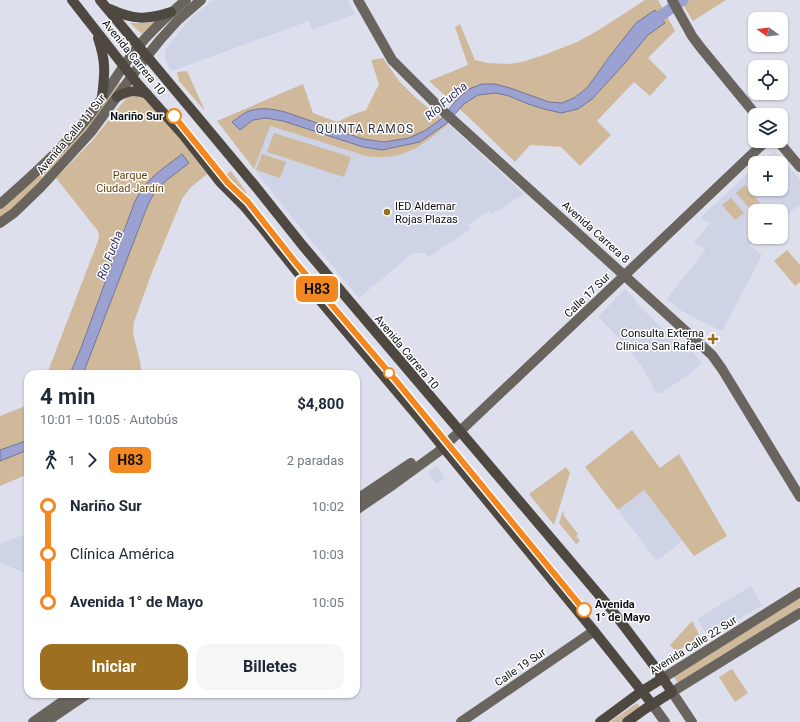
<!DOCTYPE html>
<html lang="es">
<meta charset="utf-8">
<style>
:root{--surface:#fff;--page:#f6f6f7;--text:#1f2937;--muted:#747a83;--accent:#9d6f21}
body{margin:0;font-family:Roboto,sans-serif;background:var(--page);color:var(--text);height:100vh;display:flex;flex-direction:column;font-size:15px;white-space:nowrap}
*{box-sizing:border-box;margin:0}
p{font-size:13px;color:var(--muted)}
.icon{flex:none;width:22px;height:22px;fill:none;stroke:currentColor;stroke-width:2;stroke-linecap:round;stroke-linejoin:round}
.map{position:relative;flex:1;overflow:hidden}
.details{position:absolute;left:24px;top:370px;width:336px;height:328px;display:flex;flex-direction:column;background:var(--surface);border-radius:12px;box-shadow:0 1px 3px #0004}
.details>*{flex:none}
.badge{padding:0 8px;border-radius:6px;font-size:14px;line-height:26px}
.needle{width:26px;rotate:284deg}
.controls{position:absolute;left:748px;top:12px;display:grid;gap:8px}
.controls a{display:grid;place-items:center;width:40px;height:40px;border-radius:8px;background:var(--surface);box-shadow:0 1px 3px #0004;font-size:20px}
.map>.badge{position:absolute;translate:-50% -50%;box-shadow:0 0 0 2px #fff}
.legs{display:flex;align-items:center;gap:6px;height:44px;padding:0 16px;font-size:13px}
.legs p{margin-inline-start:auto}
.summary{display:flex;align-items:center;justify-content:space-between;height:68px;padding:0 16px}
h1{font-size:22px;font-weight:700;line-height:30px}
.cta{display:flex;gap:8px;margin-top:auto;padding:8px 16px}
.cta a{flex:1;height:46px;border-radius:12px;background:var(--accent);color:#fff;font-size:16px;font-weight:700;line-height:46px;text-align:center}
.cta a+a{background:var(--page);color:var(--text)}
ul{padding:0 16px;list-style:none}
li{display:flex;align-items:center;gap:14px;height:48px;font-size:15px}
li i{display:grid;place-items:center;width:6px;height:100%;margin:0 5px;background:currentColor}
li i::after{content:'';width:10px;height:10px;margin:-5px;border:3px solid;border-radius:50%;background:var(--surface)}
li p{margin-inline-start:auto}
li:first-child i{background:linear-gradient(#0000 50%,currentColor 0)}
li:last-child i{background:linear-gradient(currentColor 50%,#0000 0)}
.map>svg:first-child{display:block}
.built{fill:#cfd3e6}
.green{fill:#d0b99a}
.water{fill:#9ba2d1;stroke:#707698}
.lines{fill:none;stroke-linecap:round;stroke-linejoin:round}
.river{stroke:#9ba2d1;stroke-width:11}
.secondary{stroke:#69645d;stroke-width:10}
.primary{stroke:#4e4840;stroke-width:10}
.line-1-casing{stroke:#fff;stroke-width:9}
.line-1{stroke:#f38820;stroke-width:6}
.stop-1-dot{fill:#fff;stroke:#f38820;stroke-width:2}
.poi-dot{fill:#9d6f21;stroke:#fff;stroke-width:1.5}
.labels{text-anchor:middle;stroke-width:3;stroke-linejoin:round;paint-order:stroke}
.street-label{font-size:11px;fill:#0d0e12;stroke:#fff}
.stop-label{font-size:11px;font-weight:bold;fill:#0d0e12;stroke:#fff;text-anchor:end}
.park-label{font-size:11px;fill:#63430d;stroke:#fff}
.poi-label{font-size:11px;fill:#0d0e12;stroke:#fff;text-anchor:start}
.water-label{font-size:12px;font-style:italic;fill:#2a2c66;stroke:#fff}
.neighbourhood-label{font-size:12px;letter-spacing:1px;fill:#31323c;stroke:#fff}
</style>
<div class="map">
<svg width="800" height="722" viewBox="0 0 800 722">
<rect width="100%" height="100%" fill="#dddfec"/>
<g class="built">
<polygon points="213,0 348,0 355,14 312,30 309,21 172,71 168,66 165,58 165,53 167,47 192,17"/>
<polygon points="448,124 524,194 492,214 489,211 468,225 471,229 429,257 424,253 413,253 359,298 291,216 254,169 269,126 366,156 405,153 421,146"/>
<polygon points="774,150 800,180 800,204 781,220 781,211 755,211 755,237 759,237 749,245 762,255 722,331 683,312 667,299 705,250 694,242 709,224 701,217 755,167 755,189 781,189 781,163 759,163"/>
<polygon points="625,289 637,301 635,302 688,353 691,351 702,363 687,376 661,393 657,393 655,391 643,368 626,346 626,345 598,317"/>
<polygon points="437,466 445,478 436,484 428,472"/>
<polygon points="644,490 682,541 657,561 618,510"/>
<polygon points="28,533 28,574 0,563 0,544"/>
<polygon points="751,586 762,605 709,638 697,619"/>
</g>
<g class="green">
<polygon points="645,0 658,0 675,31 648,58 667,77 650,96 634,82 597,121 611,135 580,166 561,147 530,145 515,162 480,128 429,81 468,65 455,27 460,24 475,60 488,63 508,64 522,62 541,56 577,42 597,31"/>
<polygon points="680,0 726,0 693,21"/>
<polygon points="156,20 143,35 130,23 148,23"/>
<path d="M383 58 399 81 415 97 448 124C421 147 404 161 366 156L270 126 254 169 217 121 303 84 313 113 337 122 352 115 366 110 379 84 371 60Z"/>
<polygon points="187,71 205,111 179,81 177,72"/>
<polygon points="118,81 121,83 104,111 50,172 0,220 0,208"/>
<polygon points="139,96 145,99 178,136 207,174 190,188 182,199 152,272 134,322 133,333 140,361 141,370 143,374 47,374 98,241 99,236 98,231 56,178 92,141 127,97"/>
<polygon points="274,133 351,157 344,177 267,152"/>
<polygon points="262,154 286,162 280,178 256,170"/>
<polygon points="231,171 247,193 245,194 226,175"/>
<polygon points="745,185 760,203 751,210 736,193"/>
<polygon points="731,198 744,213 735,220 722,205"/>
<polygon points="787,250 800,265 800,282 795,286 774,261"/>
<polygon points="28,405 28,474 0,486 0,416"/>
<polygon points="632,430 660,468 679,454 727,536 694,556 644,490 618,510 585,467"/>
<polygon points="566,467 570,473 554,525 529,494"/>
<polygon points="563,510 564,516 578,534 576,536 580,541 576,544 559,523"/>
<polygon points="800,596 800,607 678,683 674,677 748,630"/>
<polygon points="692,621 700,636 676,652 670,645"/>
<polygon points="732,669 748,693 735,702 719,677"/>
<polygon points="637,703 640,707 620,722 610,722"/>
</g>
<g class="water">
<path d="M655 10 665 23 648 35 625 63 592 99 578 109 561 113 544 109 528 104 509 96 496 93 478 95 464 104 447 123 420 142 382 150 363 147 283 121 266 118 253 120 240 130 232 122C237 119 243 113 249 111 261 107 273 109 285 112L363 139 384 142 409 138 426 130 441 119 457 99 469 89 482 84H495L510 88 549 102 562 103 574 98 587 88 610 56 636 23Z"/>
<polygon points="182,154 189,163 167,180 155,191 147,207 83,374 70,374 81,348 135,201 144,186 157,173"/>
<polygon points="28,438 28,450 0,461 0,450 23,442"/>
</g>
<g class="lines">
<polyline class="river" points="649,24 683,0"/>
<g class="secondary">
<polyline points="358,0 383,44 392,60 443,111 712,355 722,369 800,497"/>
<polyline points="672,0 692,36 701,48 756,115"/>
<polyline points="778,141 800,167"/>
<path d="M0 204C30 178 60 151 85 121 104 98 118 72 136 49 151 31 168 15 186 0"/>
<polyline points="0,223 14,213 41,187 91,132 143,61 160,40 178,20 201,0"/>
<polyline points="356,500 411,463"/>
<polyline points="356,510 394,484 438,452 549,347 766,141"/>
<polyline points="663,678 800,592"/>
<polyline points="652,704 665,722"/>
<polyline points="33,722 73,694"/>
<polyline points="46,722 87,694"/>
<polyline points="461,722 594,631"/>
<polyline points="692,722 672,692 800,613"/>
</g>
<g class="primary">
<polyline points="72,0 137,83 184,136 220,182 244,206 260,225 318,298 425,425 594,631 652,704"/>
<polyline points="100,0 256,187 303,246 352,304 611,609 655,667 672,692 645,709 627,722"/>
<path d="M110 9C133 20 147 20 171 12"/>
<path d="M98 38C106 61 105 73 102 97"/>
<path d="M117 97C127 91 136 89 147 94"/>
<polyline points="600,722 642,691 663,678"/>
</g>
</g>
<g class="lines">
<g class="line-1-casing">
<polyline id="line-1" points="174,116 228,183 248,202 296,263 398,383 584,610"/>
</g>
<use href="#line-1" class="line-1"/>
</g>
<g class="stop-1-dot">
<circle cx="174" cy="116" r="7"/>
<circle cx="389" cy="373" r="5"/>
<circle cx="584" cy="610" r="7"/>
</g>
<g class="poi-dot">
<circle cx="387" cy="212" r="4"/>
<path d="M711 333h4v4h4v4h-4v4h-4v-4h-4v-4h4z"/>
</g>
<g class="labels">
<g class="street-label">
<text transform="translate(134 57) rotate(51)" y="4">Avenida Carrera 10</text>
<text transform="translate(71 134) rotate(-50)" y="4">Avenida Calle 11 Sur</text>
<text transform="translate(596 232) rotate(42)" y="4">Avenida Carrera 8</text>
<text transform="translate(587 295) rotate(-44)" y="4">Calle 17 Sur</text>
<text transform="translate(407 352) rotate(50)" y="4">Avenida Carrera 10</text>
<text transform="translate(693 645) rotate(-32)" y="4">Avenida Calle 22 Sur</text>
<text transform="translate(520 667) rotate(-34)" y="4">Calle 19 Sur</text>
</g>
<g class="stop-label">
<text x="163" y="120">Nariño Sur</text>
<text x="595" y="608" text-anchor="start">Avenida<tspan x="595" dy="13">1° de Mayo</tspan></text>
</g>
<g class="park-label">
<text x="130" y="179">Parque<tspan x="130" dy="13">Ciudad Jardín</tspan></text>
</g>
<g class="poi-label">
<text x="395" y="210">IED Aldemar<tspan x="395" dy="13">Rojas Plazas</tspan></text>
<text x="704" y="337" text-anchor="end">Consulta Externa<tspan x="704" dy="13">Clínica San Rafael</tspan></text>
</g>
<g class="water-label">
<text transform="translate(446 101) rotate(-41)" y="4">Río Fucha</text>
<text transform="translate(110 255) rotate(-69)" y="4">Río Fucha</text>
</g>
<g class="neighbourhood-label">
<text x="365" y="133">QUINTA RAMOS</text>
</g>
</g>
</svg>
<div class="controls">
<a><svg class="needle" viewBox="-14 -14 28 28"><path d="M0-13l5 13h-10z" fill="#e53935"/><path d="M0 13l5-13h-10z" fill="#747a83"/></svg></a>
<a><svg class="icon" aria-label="locate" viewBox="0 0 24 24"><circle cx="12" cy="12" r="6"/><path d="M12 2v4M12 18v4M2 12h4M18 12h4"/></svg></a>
<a><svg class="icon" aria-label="layers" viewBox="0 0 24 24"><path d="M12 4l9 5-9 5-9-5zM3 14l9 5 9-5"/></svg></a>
<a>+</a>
<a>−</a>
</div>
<b class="badge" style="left:317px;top:289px;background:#f38820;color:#111">H83</b>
<section class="details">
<div class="summary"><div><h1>4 min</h1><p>10:01 – 10:05 · Autobús</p></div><b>$4,800</b></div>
<div class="legs"><svg class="icon" aria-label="walk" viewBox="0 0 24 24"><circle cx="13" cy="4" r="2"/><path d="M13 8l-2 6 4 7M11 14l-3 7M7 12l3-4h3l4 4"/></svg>1<svg class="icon" aria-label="forward" viewBox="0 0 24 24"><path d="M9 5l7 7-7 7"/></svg><b class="badge" style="background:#f38820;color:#111">H83</b><p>2 paradas</p></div>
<ul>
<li><i style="color:#f38820"></i><b>Nariño Sur</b><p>10:02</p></li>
<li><i style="color:#f38820"></i><span>Clínica América</span><p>10:03</p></li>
<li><i style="color:#f38820"></i><b>Avenida 1° de Mayo</b><p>10:05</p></li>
</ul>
<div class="cta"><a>Iniciar</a><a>Billetes</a></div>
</section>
</div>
